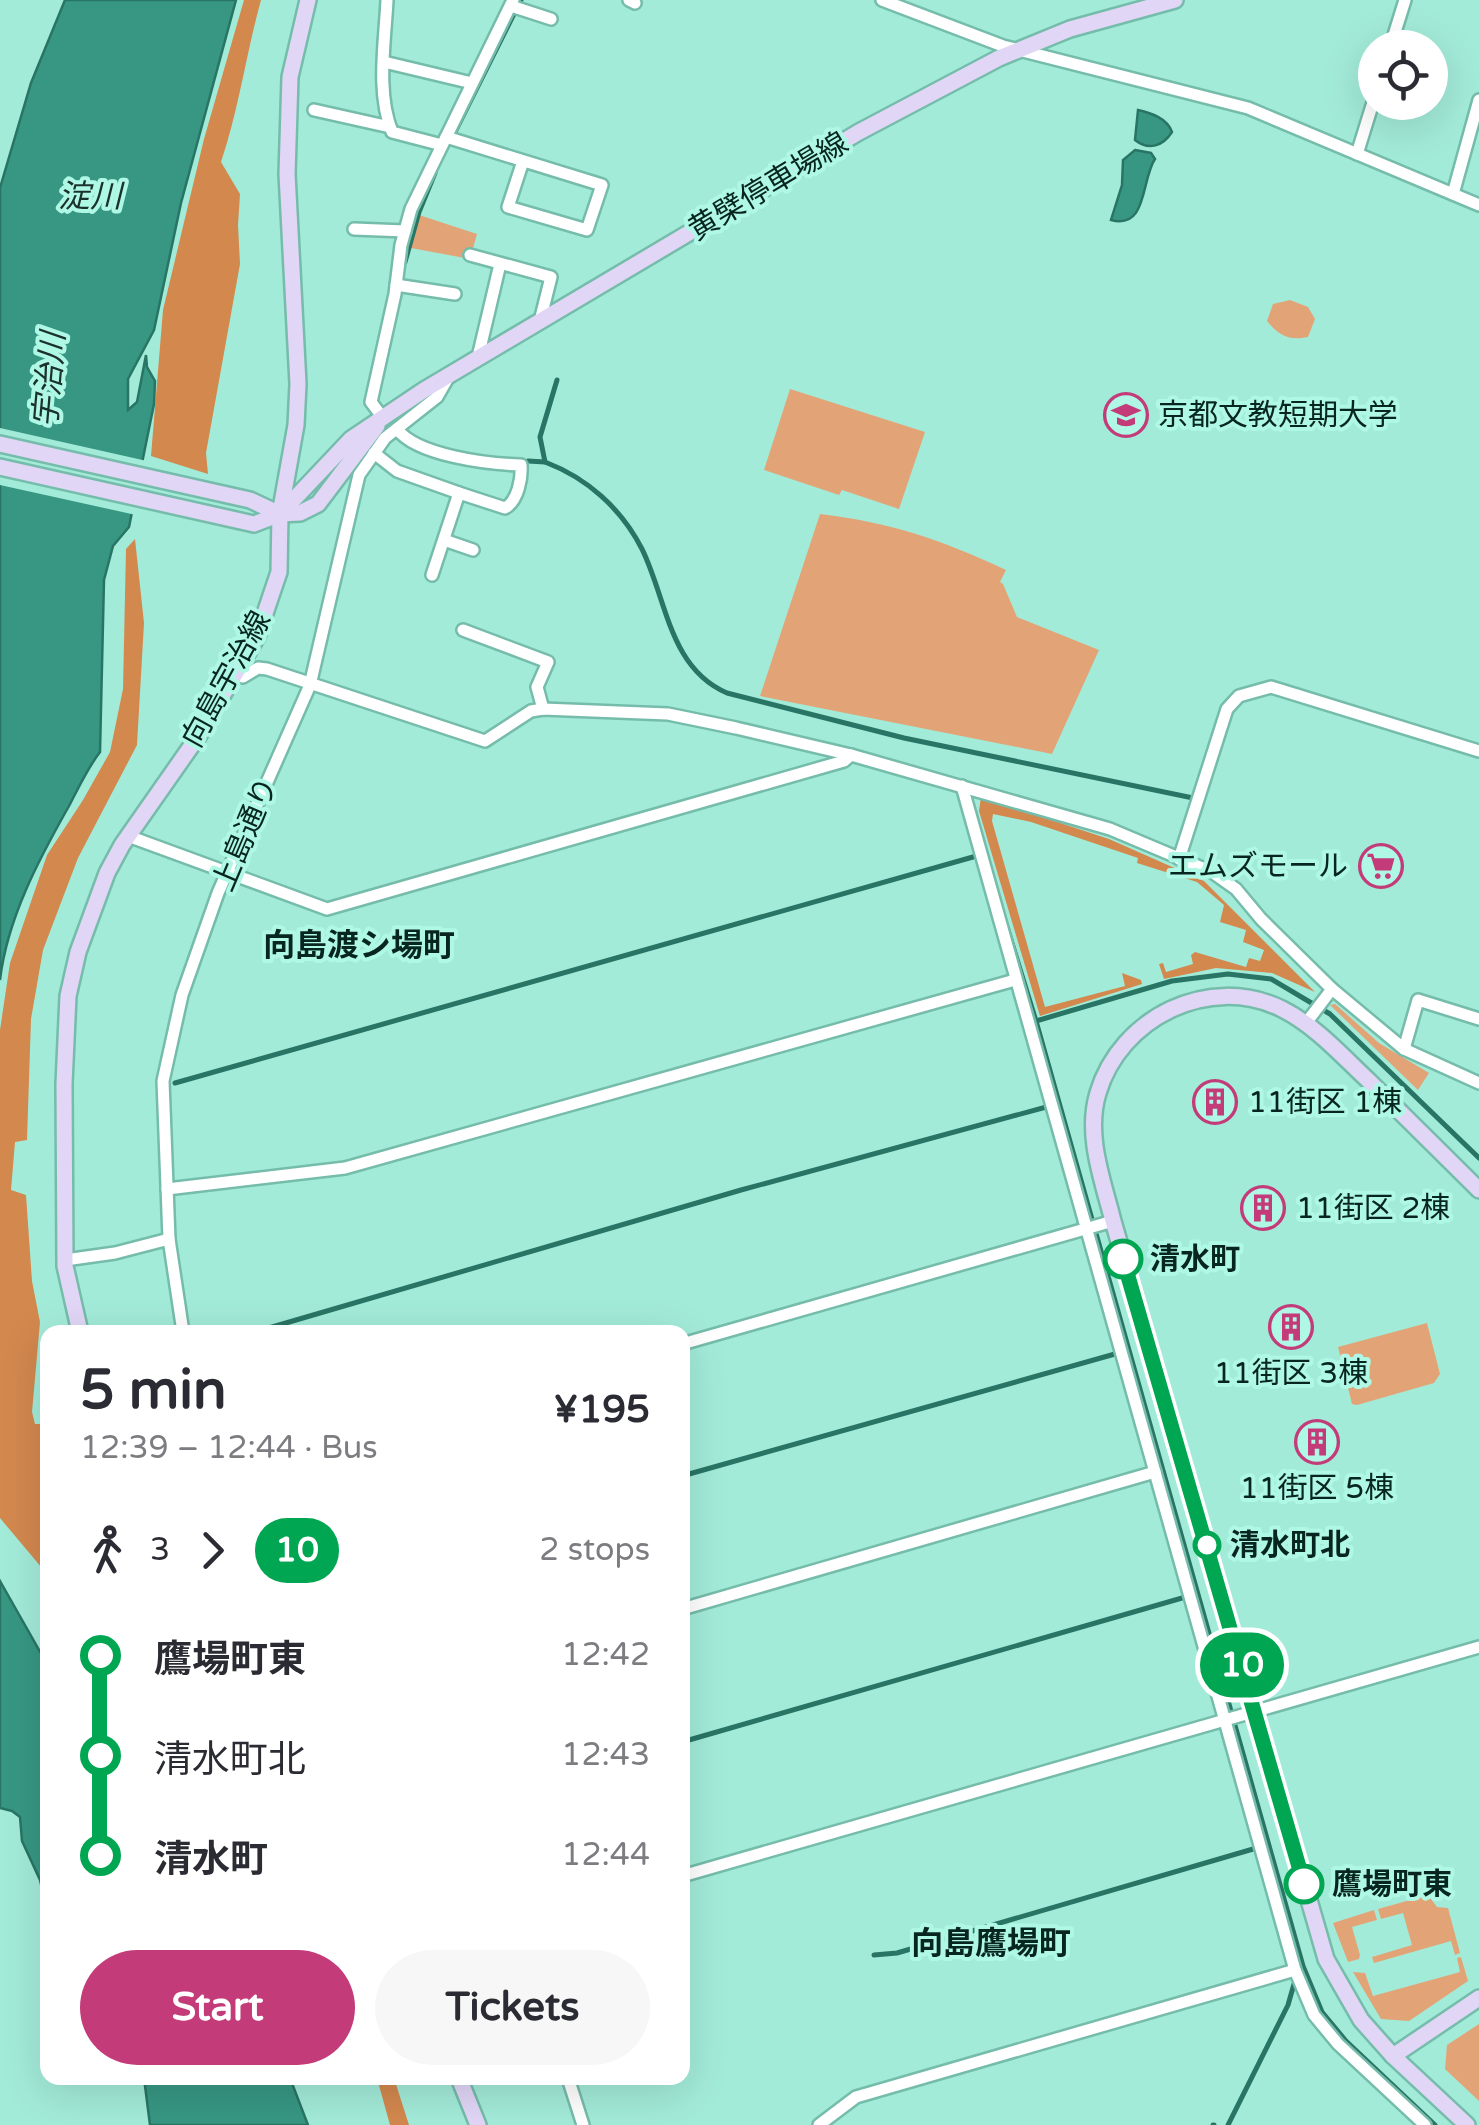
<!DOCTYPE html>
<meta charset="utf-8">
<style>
:root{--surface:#fff;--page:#f7f7f7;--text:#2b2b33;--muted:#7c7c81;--accent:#c33b78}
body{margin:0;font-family:"Varela Round","Noto Sans JP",sans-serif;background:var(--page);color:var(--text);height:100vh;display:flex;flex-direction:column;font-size:38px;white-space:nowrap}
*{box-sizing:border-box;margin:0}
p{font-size:32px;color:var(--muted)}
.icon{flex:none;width:55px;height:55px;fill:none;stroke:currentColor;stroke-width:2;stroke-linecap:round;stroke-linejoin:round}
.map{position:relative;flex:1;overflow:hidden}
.side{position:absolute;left:40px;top:1325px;width:650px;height:760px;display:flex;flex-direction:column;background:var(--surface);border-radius:20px;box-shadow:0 10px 40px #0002}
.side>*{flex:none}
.badge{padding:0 20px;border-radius:32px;font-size:35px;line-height:65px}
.controls{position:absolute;left:1358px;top:30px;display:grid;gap:20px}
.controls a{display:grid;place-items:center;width:90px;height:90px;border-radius:50%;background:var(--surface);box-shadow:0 10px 40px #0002;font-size:50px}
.map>.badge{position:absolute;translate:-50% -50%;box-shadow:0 0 0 5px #fff}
.legs{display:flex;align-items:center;gap:15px;height:110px;padding:0 40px;font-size:32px}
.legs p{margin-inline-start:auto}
.summary{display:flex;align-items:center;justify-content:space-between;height:170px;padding:0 40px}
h1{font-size:55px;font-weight:700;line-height:75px}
.cta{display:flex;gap:20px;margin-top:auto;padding:20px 40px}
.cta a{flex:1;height:115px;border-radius:60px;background:var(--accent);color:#fff;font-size:40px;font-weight:700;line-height:115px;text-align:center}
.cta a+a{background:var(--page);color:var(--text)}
ul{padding:0 40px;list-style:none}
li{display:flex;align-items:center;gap:35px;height:100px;font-size:38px}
li i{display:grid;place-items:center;width:15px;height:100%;margin:0 12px;background:currentColor}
li i::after{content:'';width:25px;height:25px;margin:-12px;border:8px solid;border-radius:50%;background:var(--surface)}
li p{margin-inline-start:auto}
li:first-child i{background:linear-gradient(#0000 50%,currentColor 0)}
li:last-child i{background:linear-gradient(currentColor 50%,#0000 0)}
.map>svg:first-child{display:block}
.green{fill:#e2a477}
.forest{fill:#d3884e}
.water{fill:#379783;stroke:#297565;stroke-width:2.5}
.pier{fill:#a3ebd9}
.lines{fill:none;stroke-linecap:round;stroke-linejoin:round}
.stream{stroke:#297565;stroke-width:5}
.street-casing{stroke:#75bcab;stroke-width:16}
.secondary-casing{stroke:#75bcab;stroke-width:20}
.street{stroke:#fff;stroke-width:11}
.secondary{stroke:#e1d6f6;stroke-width:15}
.line-1-casing{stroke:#fff;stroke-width:22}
.line-1{stroke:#00a651;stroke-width:15}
.stop-1-dot{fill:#fff;stroke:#00a651;stroke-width:5}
.labels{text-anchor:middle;stroke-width:8;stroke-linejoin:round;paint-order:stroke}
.street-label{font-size:30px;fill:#082620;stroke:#b0f8e6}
.poi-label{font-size:30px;fill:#082620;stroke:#b0f8e6;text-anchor:start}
.stop-label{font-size:30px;font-weight:bold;fill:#082620;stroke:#b0f8e6;text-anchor:start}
.water-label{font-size:32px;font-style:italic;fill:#1b312c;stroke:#b0f8e6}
.neighbourhood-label{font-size:32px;font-weight:bold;fill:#082620;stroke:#b0f8e6}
</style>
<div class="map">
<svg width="1479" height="2125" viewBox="0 0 1479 2125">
<rect width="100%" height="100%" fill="#a3ebd9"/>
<g class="green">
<polygon points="419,215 477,234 470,259 411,248"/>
<path d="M1290 300 1308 307 1315 319 1308 337C1289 341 1279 336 1267 321L1273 304Z"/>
<polygon points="790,389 925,432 899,509 842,490 839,495 764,470"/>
<path d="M820 514C893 523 939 539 1006 570L1000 582 1003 584 1017 617 1099 650 1052 754 760 696Z"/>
<polygon points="1335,1004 1379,1043 1429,1073 1418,1090 1330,1005"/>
<polygon points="1427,1323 1440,1374 1434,1383 1357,1405 1352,1404 1338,1347"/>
<polygon points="1428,1895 1437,1907 1448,1908 1460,1953 1455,1955 1451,1941 1374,1963 1372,1957 1412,1945 1403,1913 1381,1919 1378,1909"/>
<polygon points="1374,1910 1377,1920 1352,1927 1360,1955 1359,1959 1348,1962 1333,1923"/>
<polygon points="1461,1957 1468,1981 1409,2021 1381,2019 1353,1972 1365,1973 1373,1996 1460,1972 1457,1958"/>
<polygon points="1479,2024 1479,2101 1445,2069 1447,2045"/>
</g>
<g class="forest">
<path d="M244 0H261C246 54 239 109 221 162L240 194 238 225 240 264 206 453 208 474 151 456 163 310 204 139Z"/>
<polygon points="135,539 144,623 137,745 78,858 43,950 31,1019 27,1140 15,1142 11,1190 26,1195 32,1281 40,1322 32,1412 35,1424 47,1424 47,1574 0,1518 0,1030 10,963 47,855 83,800 110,752 123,689 126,549"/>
<polygon points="981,797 1109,839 1204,881 1315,992 1272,973 1216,968 1164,979 1159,964 1163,963 1166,972 1193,964 1191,955 1195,952 1246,967 1249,958 1260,961 1264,950 1243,942 1246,930 1220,922 1224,905 1197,882 1137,863 1138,858 1031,822 993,814 992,821 1045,1007 1125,986 1122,973 1141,980 1142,984 1040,1016 979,811"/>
<polygon points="377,2078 394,2078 409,2125 390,2125"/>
</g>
<g class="water">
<path d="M65 0H236L181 203 154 330 128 379V410L137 402 146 355 147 367 155 381 154 404 129 527 113 546 104 580 100 752C87 769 79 787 69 806 39 859 7 919 0 980V188L31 83Z"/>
<path d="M1138 110C1151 113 1167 118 1172 132 1163 146 1149 151 1135 140Z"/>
<path d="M1135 150 1151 153 1155 159C1141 179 1148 230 1111 220L1122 185 1123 160Z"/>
<polygon points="0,1581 47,1664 47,1909 40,1880 22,1841 20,1817 12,1811 0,1808"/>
<polygon points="144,2078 290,2078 308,2125 150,2125"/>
</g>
<polygon class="pier" points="0,428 147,461 136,515 0,485"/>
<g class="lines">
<g class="stream">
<polyline points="453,136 521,0"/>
<polyline points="405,262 419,212 435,173"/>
<path d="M557 380 540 437 545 462C587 478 621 508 642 549 667 600 669 668 727 693L904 738 1193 798"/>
<polyline points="528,461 545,462"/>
<polyline points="1007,927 1036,1021"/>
<polyline points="175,1083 980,855"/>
<polyline points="255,1332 741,1190 1050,1106"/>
<polyline points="682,1476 1122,1352"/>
<polyline points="682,1742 1189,1596"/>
<polyline points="874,1955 897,1953 1260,1847"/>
<polyline points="1213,2125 1214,2125"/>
<polyline points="1228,2125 1288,2005 1294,1984"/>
<polyline points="1435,2125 1346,2041 1322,2012 1303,1966 1036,1021 1172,981 1228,974 1271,979 1330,1014 1479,1158"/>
</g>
<g class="street-casing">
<g id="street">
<path d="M387 0C385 42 376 92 392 132L442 145"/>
<polyline points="629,0 635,3"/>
<polyline points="882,0 1003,46 1248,108 1479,205"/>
<polyline points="511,6 551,19"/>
<polyline points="1390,48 1405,0"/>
<polyline points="384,62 472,83"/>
<polyline points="314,110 390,127"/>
<polyline points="446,137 602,185 587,230 508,207 523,161"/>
<polyline points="1357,154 1375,96"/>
<polyline points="1453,194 1479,100"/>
<polyline points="354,229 405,231"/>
<polyline points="470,255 551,277 540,321"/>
<polyline points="396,285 455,294"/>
<polyline points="478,357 500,264"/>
<polyline points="383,418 371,402 395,294 401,245 411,209 513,0"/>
<path d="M397 429C417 456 489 464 521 465 522 478 518 501 505 508L459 493"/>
<polyline points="374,453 397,471 459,493 432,575"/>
<polyline points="444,540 473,550"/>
<polyline points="463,630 548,662 537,687 543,709"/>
<polyline points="235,673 243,677 258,668 267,669 485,741 531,711 543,709 668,714 736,728 851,755 1110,829 1212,872 1236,889 1261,919 1332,989 1404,1049 1479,1083"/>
<polyline points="962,786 1295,1970 1314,2015 1338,2044 1425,2125"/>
<polyline points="128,836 327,909 844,761 851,755"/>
<polyline points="1179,859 1227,709 1239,696 1271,687 1479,751"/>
<polyline points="1306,1023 1332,989"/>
<polyline points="1404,1049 1418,1000 1479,1019"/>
<polyline points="167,1189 345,1168 1015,980"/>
<polyline points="65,1260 115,1253 169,1239"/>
<polyline points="183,1332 169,1239 163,1081 182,995 218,893 310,685 359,475 385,438 437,397 449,376"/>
<polyline points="682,1344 1113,1221"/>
<polyline points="682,1609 1155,1472"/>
<polyline points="682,1876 1479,1647"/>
<polyline points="568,2078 583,2125"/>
<polyline points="819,2125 856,2097 1295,1970"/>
</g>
</g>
<g class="secondary-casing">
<g id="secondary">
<polyline points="0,444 250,500 280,514"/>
<polyline points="0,467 254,524 280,514 300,513 318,504 377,426"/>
<polyline points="280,514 351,439 424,390 859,132 999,58 1070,29 1175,0"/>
<polyline points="80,1332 65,1266 64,1084 68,996 78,952 107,873 122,845 199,735 257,637 279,572 280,514 296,425 298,384 287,174 290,77 308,0"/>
<polyline points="1393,2056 1479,1998"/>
<polyline points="459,2078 478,2125"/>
<path d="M1467 2125 1393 2056 1361 2020 1326 1959 1113 1221C1103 1181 1085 1135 1098 1093 1120 1018 1209 973 1282 1009 1316 1026 1342 1056 1370 1082 1406 1118 1443 1154 1479 1190"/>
</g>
</g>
<use href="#street" class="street"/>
<use href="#secondary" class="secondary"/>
</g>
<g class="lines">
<g class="line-1-casing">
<polyline id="line-1" points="1123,1259 1304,1884"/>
</g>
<use href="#line-1" class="line-1"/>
</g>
<defs>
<g id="university-ring" transform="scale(2.25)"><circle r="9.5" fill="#b0f8e6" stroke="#c33b78" stroke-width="1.5"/><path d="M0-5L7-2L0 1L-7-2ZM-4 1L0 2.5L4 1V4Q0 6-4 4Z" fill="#c33b78"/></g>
<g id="supermarket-ring" transform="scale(2.25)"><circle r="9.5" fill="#b0f8e6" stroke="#c33b78" stroke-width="1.5"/><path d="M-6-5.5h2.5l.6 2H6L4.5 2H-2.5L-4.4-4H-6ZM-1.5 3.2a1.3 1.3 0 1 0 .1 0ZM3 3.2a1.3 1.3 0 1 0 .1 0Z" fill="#c33b78"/></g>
<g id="building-ring" transform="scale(2.25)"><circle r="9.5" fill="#b0f8e6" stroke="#c33b78" stroke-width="1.5"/><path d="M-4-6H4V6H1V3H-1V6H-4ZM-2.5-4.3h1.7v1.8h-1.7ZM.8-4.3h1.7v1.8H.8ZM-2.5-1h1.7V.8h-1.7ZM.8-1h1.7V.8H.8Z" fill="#c33b78"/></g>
</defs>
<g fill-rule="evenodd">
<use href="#university-ring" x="1126" y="415"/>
<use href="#supermarket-ring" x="1381" y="866"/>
<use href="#building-ring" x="1215" y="1102"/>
<use href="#building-ring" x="1263" y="1208"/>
<use href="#building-ring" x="1291" y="1327"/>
<use href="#building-ring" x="1317" y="1442"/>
</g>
<g class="stop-1-dot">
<circle cx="1123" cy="1259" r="18"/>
<circle cx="1207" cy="1545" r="12"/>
<circle cx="1304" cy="1884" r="18"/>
</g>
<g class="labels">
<g class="street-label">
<text transform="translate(768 186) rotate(-31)" y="10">黄檗停車場線</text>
<text transform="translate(226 679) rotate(-61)" y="10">向島宇治線</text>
<text transform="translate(245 834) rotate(-67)" y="10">上島通り</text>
</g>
<g class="poi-label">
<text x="1158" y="425">京都文教短期大学</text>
<text x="1348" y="876" text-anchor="end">エムズモール</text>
<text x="1248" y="1112">11街区 1棟</text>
<text x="1296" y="1218">11街区 2棟</text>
<text x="1291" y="1383" text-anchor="middle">11街区 3棟</text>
<text x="1317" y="1498" text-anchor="middle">11街区 5棟</text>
</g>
<g class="stop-label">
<text x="1150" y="1269">清水町</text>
<text x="1230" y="1555">清水町北</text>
<text x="1332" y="1894">鷹場町東</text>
</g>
<g class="water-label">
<text x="90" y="207">淀川</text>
<text transform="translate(49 380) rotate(-85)" y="11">宇治川</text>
</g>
<g class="neighbourhood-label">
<text x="359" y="956">向島渡シ場町</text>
<text x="991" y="1954">向島鷹場町</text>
</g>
</g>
</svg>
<div class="controls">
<a><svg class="icon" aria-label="locate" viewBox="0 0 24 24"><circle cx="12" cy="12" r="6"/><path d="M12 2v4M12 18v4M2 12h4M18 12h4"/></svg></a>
</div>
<b class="badge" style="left:1242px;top:1665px;background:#00a651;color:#fff">10</b>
<section class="side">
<div class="summary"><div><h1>5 min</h1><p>12:39 – 12:44 · Bus</p></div><b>¥195</b></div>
<div class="legs"><svg class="icon" aria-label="walk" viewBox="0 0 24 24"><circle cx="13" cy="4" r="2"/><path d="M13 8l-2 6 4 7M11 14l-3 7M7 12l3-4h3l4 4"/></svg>3<svg class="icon" aria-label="forward" viewBox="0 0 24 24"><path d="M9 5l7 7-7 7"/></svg><b class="badge" style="background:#00a651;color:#fff">10</b><p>2 stops</p></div>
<ul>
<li><i style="color:#00a651"></i><b>鷹場町東</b><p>12:42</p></li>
<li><i style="color:#00a651"></i><span>清水町北</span><p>12:43</p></li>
<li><i style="color:#00a651"></i><b>清水町</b><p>12:44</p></li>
</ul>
<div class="cta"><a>Start</a><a>Tickets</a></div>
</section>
</div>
